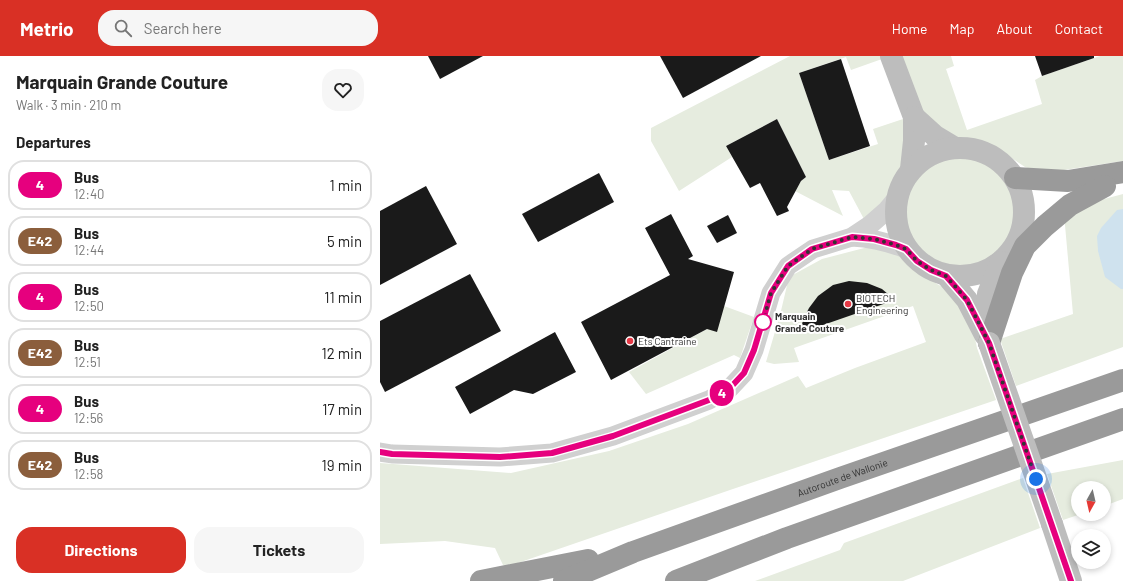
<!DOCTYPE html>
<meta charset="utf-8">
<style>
:root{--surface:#fff;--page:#f6f6f6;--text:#222;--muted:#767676;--line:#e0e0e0;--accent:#d93025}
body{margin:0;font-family:Barlow,sans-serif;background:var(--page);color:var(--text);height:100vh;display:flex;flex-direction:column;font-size:15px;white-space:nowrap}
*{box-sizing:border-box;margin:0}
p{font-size:13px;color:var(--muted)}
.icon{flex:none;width:22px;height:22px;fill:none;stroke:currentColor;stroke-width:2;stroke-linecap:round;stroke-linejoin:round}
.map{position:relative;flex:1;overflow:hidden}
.details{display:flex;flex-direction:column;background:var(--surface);width:380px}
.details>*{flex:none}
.badge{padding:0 8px;border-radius:13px;font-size:14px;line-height:26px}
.needle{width:26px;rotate:188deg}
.controls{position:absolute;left:691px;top:425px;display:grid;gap:8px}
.controls a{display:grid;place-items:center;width:40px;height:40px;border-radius:50%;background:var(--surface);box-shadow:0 2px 6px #0003;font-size:20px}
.you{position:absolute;width:20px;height:20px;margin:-10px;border:3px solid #fff;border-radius:50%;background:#1a73e8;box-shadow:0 0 0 6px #1a73e833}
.map>.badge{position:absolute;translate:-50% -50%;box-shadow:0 0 0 2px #fff}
h2{padding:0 16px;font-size:15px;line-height:36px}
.round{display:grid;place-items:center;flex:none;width:42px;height:42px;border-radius:16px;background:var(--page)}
.head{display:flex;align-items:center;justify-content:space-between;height:68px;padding:0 16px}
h1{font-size:19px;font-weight:700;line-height:30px}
.button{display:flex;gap:8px;margin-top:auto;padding:8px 16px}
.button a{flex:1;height:46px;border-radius:16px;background:var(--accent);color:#fff;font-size:16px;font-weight:700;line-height:46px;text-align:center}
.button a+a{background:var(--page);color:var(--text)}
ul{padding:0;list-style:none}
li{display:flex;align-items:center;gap:12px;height:50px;margin:0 8px 6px;padding:0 8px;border:2px solid var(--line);border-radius:16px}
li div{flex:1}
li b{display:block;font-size:15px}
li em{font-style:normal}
li .badge{min-width:44px;font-weight:700;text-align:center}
header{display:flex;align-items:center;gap:24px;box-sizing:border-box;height:56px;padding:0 20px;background:var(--accent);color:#fff}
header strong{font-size:19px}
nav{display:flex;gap:22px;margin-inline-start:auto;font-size:14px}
.search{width:280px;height:36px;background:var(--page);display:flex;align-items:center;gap:10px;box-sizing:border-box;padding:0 14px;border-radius:16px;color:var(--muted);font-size:15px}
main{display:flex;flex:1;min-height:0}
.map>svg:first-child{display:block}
.green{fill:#e6ecdf}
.water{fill:#cfe2ee}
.building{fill:#1a1a1a}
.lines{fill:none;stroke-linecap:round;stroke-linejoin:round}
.tertiary{stroke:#d0d0d0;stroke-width:19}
.secondary{stroke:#bdbdbd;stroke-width:22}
.motorway{stroke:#9a9a9a;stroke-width:22}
.secondary-bridge{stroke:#bdbdbd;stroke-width:22}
.line-casing{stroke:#fff;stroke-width:9}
.line{stroke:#e6007e;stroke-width:6}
.walk{stroke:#333;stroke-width:4;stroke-dasharray:0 7.2}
.poi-dot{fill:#e63946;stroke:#fff;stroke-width:1.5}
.stop-dot{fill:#fff;stroke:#e6007e;stroke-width:2}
.labels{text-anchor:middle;stroke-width:4;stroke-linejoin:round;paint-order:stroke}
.poi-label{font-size:10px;fill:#333;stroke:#fff;text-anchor:start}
.stop-label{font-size:10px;font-weight:bold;fill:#333;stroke:#fff;text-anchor:start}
.street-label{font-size:10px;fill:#333;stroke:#fff}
</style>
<header>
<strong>Metrio</strong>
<div class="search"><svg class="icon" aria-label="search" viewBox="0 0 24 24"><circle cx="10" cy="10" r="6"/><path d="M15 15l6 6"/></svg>Search here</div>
<nav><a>Home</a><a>Map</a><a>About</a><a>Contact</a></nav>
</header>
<main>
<section class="details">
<div class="head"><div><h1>Marquain Grande Couture</h1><p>Walk · 3 min · 210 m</p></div><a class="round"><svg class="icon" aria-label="heart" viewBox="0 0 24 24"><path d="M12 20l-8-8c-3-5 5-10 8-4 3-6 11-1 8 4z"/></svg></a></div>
<h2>Departures</h2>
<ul>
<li><span class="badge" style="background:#e6007e;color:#fff">4</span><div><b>Bus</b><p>12:40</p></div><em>1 min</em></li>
<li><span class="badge" style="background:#8b5e3c;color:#fff">E42</span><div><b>Bus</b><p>12:44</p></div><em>5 min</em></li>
<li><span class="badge" style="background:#e6007e;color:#fff">4</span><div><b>Bus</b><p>12:50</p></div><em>11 min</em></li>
<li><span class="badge" style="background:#8b5e3c;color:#fff">E42</span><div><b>Bus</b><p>12:51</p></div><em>12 min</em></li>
<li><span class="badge" style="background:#e6007e;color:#fff">4</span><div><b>Bus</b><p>12:56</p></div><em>17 min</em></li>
<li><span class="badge" style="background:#8b5e3c;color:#fff">E42</span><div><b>Bus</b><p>12:58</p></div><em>19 min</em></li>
</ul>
<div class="button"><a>Directions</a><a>Tickets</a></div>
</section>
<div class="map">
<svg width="743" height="525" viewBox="0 0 743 525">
<rect width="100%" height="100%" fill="#fff"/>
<g class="green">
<polygon points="410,0 501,0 502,3 471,14 466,1 419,17 449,104 498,88 493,73 523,63 534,85 531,113 485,165 469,135 452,134 463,160 415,135 421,125 426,121 397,63 346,90 352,101 299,135 271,85 271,72"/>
<polygon points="520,0 571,0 574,10 566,13 587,74 662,48 655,24 662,20 720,0 743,0 743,105 671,116 657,115 645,111 618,93 575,81 556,70 541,54"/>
<circle cx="580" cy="156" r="55"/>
<polygon points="743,138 743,291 636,330 620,283 693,258 684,158 713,146"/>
<polygon points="504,190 531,207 557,228 587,244 597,292 616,344 350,434 135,508 123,509 115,492 65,485 0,488 0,407 131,417 229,395 308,368 418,320 426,332 475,312 546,286 533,250 414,292 419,306 394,308 386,306 400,259 409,221 442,203 488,191"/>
<polygon points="344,250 374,261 360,302 354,299 266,338 249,316 327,273"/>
<polygon points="743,404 743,443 724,450 724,432 698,432 698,458 701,458 683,464 667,418"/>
<polygon points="643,422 660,472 523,525 375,525 460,494 464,487"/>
</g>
<polygon class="water" points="743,153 743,233 741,233 725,221 718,195 717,180 721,172 737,154"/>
<g class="building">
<polygon points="48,0 103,0 60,23"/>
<polygon points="280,0 381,0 303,42"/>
<polygon points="655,0 714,0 714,2 662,20"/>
<polygon points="461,3 490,90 449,104 419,17"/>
<polygon points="397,63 426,121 421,125 407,151 409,155 397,160 380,127 370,132 346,90"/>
<polygon points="219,117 234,146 158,186 142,158"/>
<polygon points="46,130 77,188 0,229 0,155"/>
<polygon points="291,158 313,200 308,203 354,216 337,276 327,273 231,324 201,266 290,219 265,172"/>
<polygon points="348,159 357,177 337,187 327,170"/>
<polygon points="90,218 121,275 5,336 0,326 0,265"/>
<polygon points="469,225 487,227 502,233 515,244 420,277 423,264 429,252 438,240 453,229"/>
<polygon points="175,276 196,316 153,338 134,334 90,358 75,331"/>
</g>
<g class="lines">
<g class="tertiary">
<path d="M472 181C492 182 508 186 526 193"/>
<polyline points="0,396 12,398 120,401 172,397 233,380 329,344 350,332 364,317 374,294 391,237 408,210 433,193 472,181 490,169 506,155 516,143"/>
</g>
<g class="secondary">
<polyline points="511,0 534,61 534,85 531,113"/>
<polyline points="534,61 555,80 575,92"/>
<circle cx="580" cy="156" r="64"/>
<polyline points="566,219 587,244 605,279"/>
<polyline points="609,287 607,251 608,238 621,206"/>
<polyline points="672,468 691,525"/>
</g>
<g class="motorway">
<polyline points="635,122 688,125 743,116"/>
<polyline points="609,287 632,217 645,190 665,170 690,149 725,130"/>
<polyline points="101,525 208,504"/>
<path id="s1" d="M184 525 253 496 460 422 743 324"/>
<polyline points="296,525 407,482 743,363"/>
</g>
<polyline class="secondary-bridge" points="609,287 672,468"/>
</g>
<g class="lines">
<g class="line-casing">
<polyline id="line" points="0,396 12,398 120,401 172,397 233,380 329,344 350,332 364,317 374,294 391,237 408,210 432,193 472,181 494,183 516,189 526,193 537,205 551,214 566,220 587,244 609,287 691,525"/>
</g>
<use href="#line" class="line"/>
<polyline class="walk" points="383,266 391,237 408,210 432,193 472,181 494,183 516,189 526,193 537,205 551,214 566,220 587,244 609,287 656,423"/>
</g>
<g class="poi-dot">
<circle cx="468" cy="248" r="4"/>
<circle cx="250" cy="285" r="4"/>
</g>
<circle class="stop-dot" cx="383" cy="266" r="8"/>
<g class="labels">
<g class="poi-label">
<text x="476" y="246">BIOTECH<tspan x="476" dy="12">Engineering</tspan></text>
<text x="258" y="289">Ets Cantraine</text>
</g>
<g class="stop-label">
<text x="395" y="264">Marquain<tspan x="395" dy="12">Grande Couture</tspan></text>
</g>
<g class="street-label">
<text dy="4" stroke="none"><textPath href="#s1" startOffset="297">Autoroute de Wallonie</textPath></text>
</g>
</g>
</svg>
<div class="controls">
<a><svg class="needle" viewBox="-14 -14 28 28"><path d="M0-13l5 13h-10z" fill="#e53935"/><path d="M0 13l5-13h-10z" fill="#767676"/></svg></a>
<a><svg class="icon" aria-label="layers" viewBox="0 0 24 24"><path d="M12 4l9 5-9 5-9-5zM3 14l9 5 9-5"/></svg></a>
</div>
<div class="you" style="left:656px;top:423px"></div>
<b class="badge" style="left:342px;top:337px;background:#e6007e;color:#fff">4</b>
</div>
</main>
